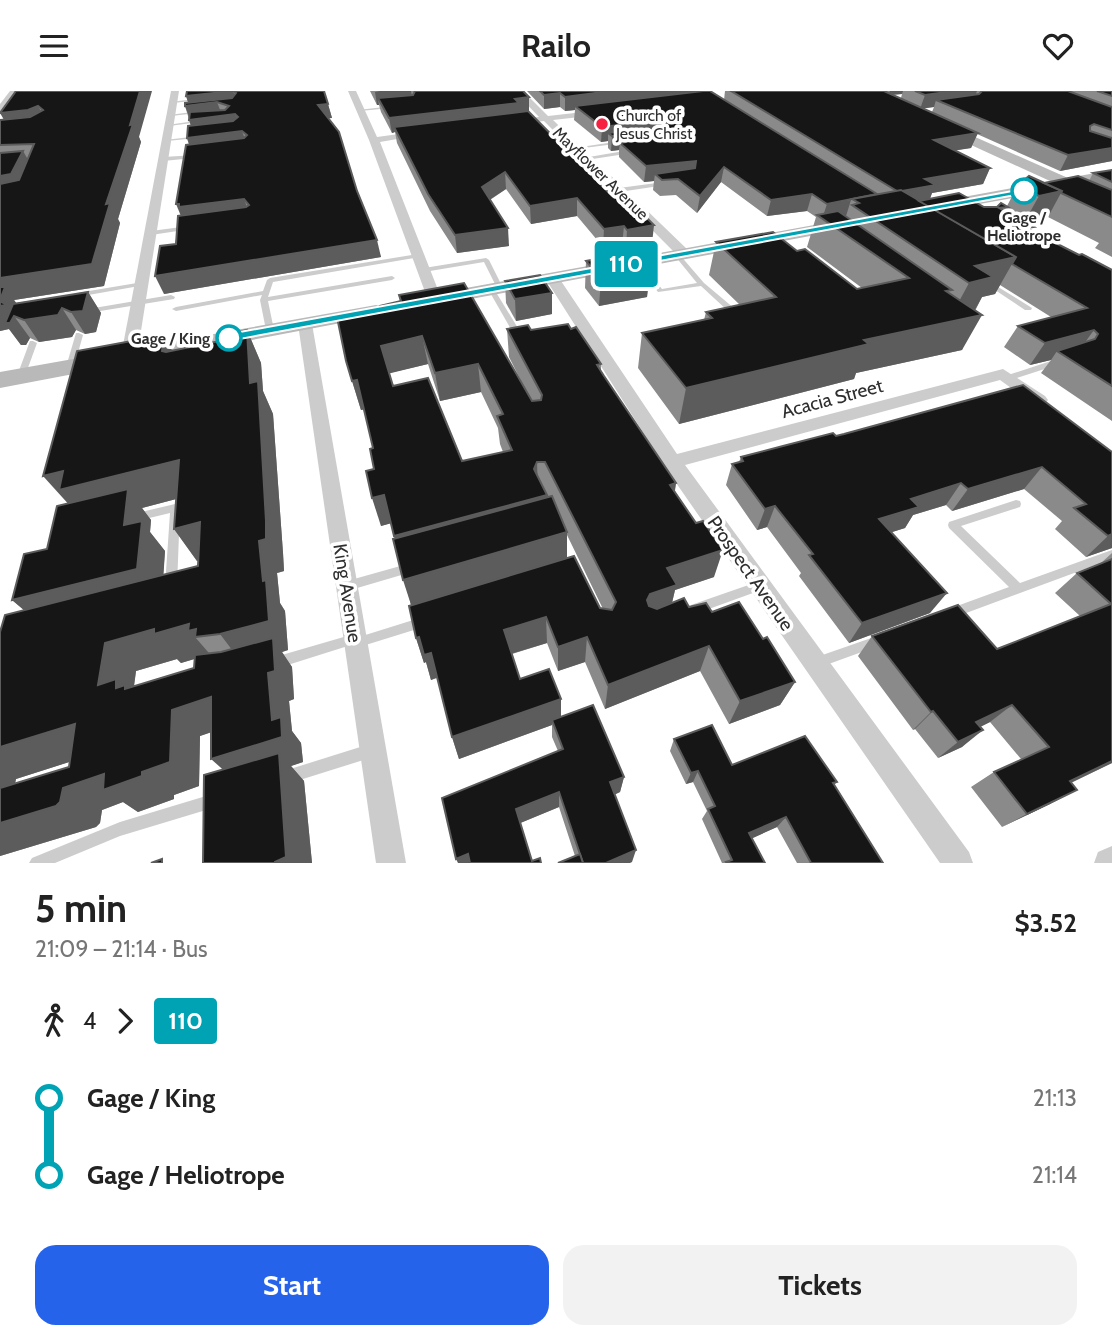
<!DOCTYPE html>
<meta charset="utf-8">
<style>
:root{--surface:#fff;--page:#f2f2f2;--text:#222;--muted:#767676;--accent:#2563eb}
body{margin:0;font-family:Cabin,sans-serif;background:var(--page);color:var(--text);height:100vh;display:flex;flex-direction:column;font-size:26px;white-space:nowrap}
*{box-sizing:border-box;margin:0}
p{font-size:23px;color:var(--muted)}
.icon{flex:none;width:38px;height:38px;fill:none;stroke:currentColor;stroke-width:2;stroke-linecap:round;stroke-linejoin:round}
.map{position:relative;height:772px;overflow:hidden}
.panel{display:flex;flex-direction:column;background:var(--surface);flex:1}
.panel>*{flex:none}
.badge{padding:0 14px;border-radius:5px;font-size:24px;line-height:46px}
.map>.badge{position:absolute;translate:-50% -50%;box-shadow:0 0 0 4px #fff}
.legs{display:flex;align-items:center;gap:10px;height:77px;padding:0 35px;font-size:23px}
.legs p{margin-inline-start:auto}
.headline{display:flex;align-items:center;justify-content:space-between;height:119px;padding:0 35px}
h1{font-size:38px;font-weight:700;line-height:52px}
.cta{display:flex;gap:14px;margin-top:auto;padding:14px 35px}
.cta a{flex:1;height:80px;border-radius:21px;background:var(--accent);color:#fff;font-size:28px;font-weight:700;line-height:80px;text-align:center}
.cta a+a{background:var(--page);color:var(--text)}
ul{padding:0 35px;list-style:none}
li{display:flex;align-items:center;gap:24px;height:77px;font-size:26px}
li i{display:grid;place-items:center;width:10px;height:100%;margin:0 9px;background:currentColor}
li i::after{content:'';width:18px;height:18px;margin:-9px;border:5px solid;border-radius:50%;background:var(--surface)}
li p{margin-inline-start:auto}
li:first-child i{background:linear-gradient(#0000 50%,currentColor 0)}
li:last-child i{background:linear-gradient(currentColor 50%,#0000 0)}
header{display:flex;justify-content:space-between;align-items:center;height:91px;padding:0 35px;background:var(--surface);font-size:32px;font-weight:700}
.map>svg:first-child{display:block}
.lines{fill:none;stroke-linecap:round;stroke-linejoin:round}
.lane{fill:#ccc;fill-rule:evenodd}
.street{fill:#ccc;fill-rule:evenodd}
.secondary{fill:#b9b9b9;fill-rule:evenodd}
.wall{fill:#8a8a8a;fill-rule:evenodd}
.shaded-wall{fill:#5c5c5c}
.building{fill:#161616;stroke:#5c5c5c;stroke-width:2;fill-rule:evenodd}
.line-1{fill:#00a3b4;stroke:#fff;stroke-width:2}
.poi-dot{fill:#f62043;stroke:#fff;stroke-width:2.5}
.stop-1-dot{fill:#fff;stroke:#00a3b4;stroke-width:3.5}
.labels{text-anchor:middle;stroke-width:7;stroke-linejoin:round;paint-order:stroke}
.far-poi-label{font-size:16px;fill:#2f2f2f;stroke:#fff;text-anchor:start}
.far-street-label{font-size:16px;fill:#2f2f2f;stroke:#fff}
.far-stop-label{font-size:16px;font-weight:bold;fill:#2f2f2f;stroke:#fff}
.street-label{font-size:19px;fill:#2f2f2f;stroke:#fff}
</style>
<header><svg class="icon" aria-label="menu" viewBox="0 0 24 24"><path d="M4 6h16M4 12h16M4 18h16"/></svg>Railo<svg class="icon" aria-label="heart" viewBox="0 0 24 24"><path d="M12 20l-8-8c-3-5 5-10 8-4 3-6 11-1 8 4z"/></svg></header>
<div class="map">
<svg width="1112" height="772" viewBox="0 0 1112 772">
<rect width="100%" height="100%" fill="#fff"/>
<g class="lines">
<g class="lane">
<polygon points="202,7 200,9 173,12 171,11"/>
<polygon points="393,15 391,17 360,20 358,19"/>
<polygon points="200,20 198,22 171,25 169,24"/>
<polygon points="202,29 200,31 169,35 167,34"/>
<polygon points="199,45 197,47 167,50 165,49"/>
<polygon points="621,50 623,52 576,58 574,57"/>
<polygon points="630,59 633,61 632,62 586,69 583,67"/>
<polygon points="196,64 196,66 194,67 163,70 160,68 163,66"/>
<polygon points="664,91 667,93 666,94 619,101 616,99 619,97"/>
<polygon points="189,135 192,137 191,138 151,144 148,142 151,140"/>
<polygon points="418,163 420,164 420,166 273,191 268,206 392,185 395,187 392,189 268,210 274,239 270,241 266,239 260,209 262,204 176,220 172,218 176,216 263,200 267,189 270,187"/>
<polygon points="675,163 679,163 704,192 735,218 736,220 731,229 725,229 724,227 728,220 701,195 658,201 639,177 644,176 662,198 697,192 675,165"/>
<polygon points="486,167 489,169 503,197 502,198 497,197 484,171 424,181 421,179 424,177"/>
<polygon points="988,190 990,191 1032,217 1031,219 1025,219 986,193 986,191"/>
<polygon points="143,191 145,192 145,194 77,206 73,204 77,202"/>
<polygon points="491,196 494,198 524,247 523,249 520,249 516,247 488,198"/>
<polygon points="171,204 175,206 174,208 88,222 84,220 88,218"/>
<polygon points="76,242 79,242 83,244 74,276 70,278 66,276"/>
<polygon points="30,250 33,250 37,252 25,285 21,288 18,287 17,285"/>
<polygon points="1054,269 1057,269 1061,271 1060,273 1011,289 1005,289 1004,287 1005,285"/>
<polygon points="1016,409 1020,410 1021,413 1020,416 961,435 1020,492 1112,459 1112,468 950,528 946,527 944,523 946,519 1009,496 949,437 948,434 949,431"/>
<polygon points="175,413 179,414 180,417 177,495 175,498 171,500 167,498 165,495 170,422 137,430 133,429 132,426 133,423 137,422"/>
<polygon points="411,472 415,474 416,477 415,480 347,500 343,498 341,495 343,492 347,490"/>
<polygon points="760,490 764,492 766,495 764,498 695,523 691,522 689,518 691,514"/>
<polygon points="426,525 430,526 432,530 430,534 356,557 351,554 275,578 271,576 269,572 271,568 275,566 354,543 359,546"/>
<polygon points="877,545 881,546 883,550 881,554 815,578 811,576 809,572 811,568"/>
<polygon points="373,652 378,654 380,659 378,664 373,666 287,693 282,691 280,686 282,681 287,679"/>
<polygon points="216,702 221,704 223,709 221,714 216,716 120,745 55,772 29,772 32,767 120,731"/>
</g>
<g class="street">
<polygon points="10,0 18,0 0,22 0,13"/>
<polygon points="171,0 179,0 137,265 129,270 121,265"/>
<polygon points="348,0 356,0 377,46 421,40 426,43 380,51 442,209 440,212 430,212 428,209 369,49"/>
<polygon points="514,0 523,0 548,25 601,19 602,21 598,24 553,29 689,160 689,166 679,166 544,30 507,34 507,30 539,26"/>
<polygon points="552,183 557,184 677,363 1003,278 1045,305 1048,309 1045,313 1033,313 1000,289 685,374 969,761 973,772 940,772 665,376 545,187"/>
<polygon points="305,229 312,233 406,772 376,772 298,233"/>
<polygon points="1112,755 1112,772 1094,772 1098,761"/>
</g>
<g class="secondary">
<polygon points="939,30 1068,87 1112,79 1112,89 936,121 930,120 928,116 936,111 1050,90 934,37 934,31"/>
<polygon points="847,128 856,133 853,137 433,215 426,213 423,209 426,205 433,203"/>
<polygon points="376,214 383,216 387,220 383,224 0,297 0,281"/>
</g>
</g>
<g class="wall">
<polygon points="16,0 139,46 141,51 118,128 120,132 104,195 14,209 16,212 88,201 101,222 96,241 85,243 76,239 72,246 39,251 30,247 26,254 21,254 9,238 0,240 0,29 4,29"/>
<polygon points="187,0 324,0 332,27 328,27 357,100 381,166 164,203 181,125 189,54 187,47 191,35 185,15 188,11 186,5"/>
<polygon points="370,0 523,0 529,6 529,20 519,21 652,153 626,157 622,154 603,156 577,125 531,133 506,98 490,109 509,155 457,162 430,120 397,52 395,41 392,42 381,21 379,14 377,14"/>
<path d="M527 0H714H710L724 9 725 0H1112V70L1060 80 977 43 971 57 955 59 990 77 983 93 932 102 930 108 984 116 1007 115 1018 94 1044 92 1089 90 1093 82 1112 79V166L1095 157 1099 152 1048 126 1025 130 1006 120 1005 121 1031 140 1112 179V330L1041 282 1051 269 1030 274 1004 256 1018 235 1051 226 1000 194 995 203 982 206 975 220 962 259 856 282 854 288 679 333 638 277 642 242 704 229 706 221 740 214 709 184 716 151 797 160 857 198 862 197 807 156 816 126 807 120 767 125 721 91 697 122 676 104 660 105 653 99 654 90 644 91 619 66V59L611 60 608 57V50L601 51 574 29 575 19 565 20 560 16 544 18ZM902 3 901 7 892 4ZM934 16 932 21 923 17Z"/>
<polygon points="586,170 650,178 647,206 599,215 585,197"/>
<polygon points="505,190 552,202 552,223 516,230 506,212"/>
<path d="M399 204 525 298 509 266 507 238 531 239 601 273V280L676 392 675 400 714 486 675 499 672 512 712 521 763 548 795 591 780 614 729 633 700 580 605 618 585 571 558 580 547 552 512 563 520 588 624 686 620 701 614 704 632 771 575 765 559 716 520 732 532 770 541 772H458L558 660 552 646V634L459 668 452 646 437 587 431 589 426 571 424 572 416 547 411 514 391 432 381 435 374 378 373 357 364 318 361 319 346 270 373 220 400 211ZM428 273 440 310 481 301 498 337 500 353 503 361 462 370 393 295 389 282ZM567 444 603 518 600 517 567 467Z"/>
<path d="M247 239 261 272 263 300 273 323 283 462 284 480 277 482 280 512 285 520 288 559 282 561 292 576 294 608 289 610 292 640 301 652 303 671 291 675 304 690 312 772H203L223 679 211 641 200 645 199 695 174 704V708L138 721 123 711 102 719 100 732 96 736 0 765 24 519 12 509 47 458 67 412 164 244 172 260 220 250ZM176 408 174 438 197 470 198 469V475L163 484 165 460 150 441 151 429 142 417ZM177 568 181 572 194 568V577L134 596 136 580ZM69 671V676L15 692 16 688Z"/>
<polygon points="836,345 1112,361 1112,457 1086,466 1055,438 1062,430 1024,398 952,420 946,414 913,424 905,437 892,441 930,522 849,552 799,485 801,482 767,436 757,439 726,394 732,373 739,371 741,366"/>
<polygon points="1112,462 1112,672 1071,692 1050,713 1002,736 971,696 994,681 1021,668 990,631 980,636 962,656 938,667 915,638 913,639 858,565 872,545 997,558 1080,525 1055,502 1077,482 1101,472"/>
<polygon points="674,648 732,674 837,691 834,694 883,772 797,772 777,736 752,747 765,772 722,772 702,728 707,720 693,691 686,693 670,660"/>
</g>
<g class="shaded-wall">
<polygon points="140,0 152,0 139,46 141,51 118,128 120,132 104,195 14,209 20,217 62,217 76,239 72,246 39,251 24,229 14,225 30,247 26,254 21,254 9,238 0,240 0,187 106,113"/>
<polygon points="233,0 238,13 217,11 222,24 190,28 185,15 189,14 186,5"/>
<polygon points="380,0 411,0 413,10 378,7 379,14 377,14 375,1"/>
<polygon points="611,0 706,0 575,15 575,19 565,20 565,6"/>
<polygon points="890,0 903,0 902,3 888,4"/>
<polygon points="954,0 977,0 973,10 936,9 934,16 920,18 925,4"/>
<polygon points="560,2 560,16 544,18 544,4"/>
<polygon points="529,6 529,20 394,36 395,41 392,42 389,27"/>
<polygon points="328,13 332,27 322,28 318,14"/>
<polygon points="38,15 47,31 10,39 0,22"/>
<polygon points="235,23 240,37 194,43 189,29"/>
<polygon points="661,29 660,43 656,40 655,54 620,52 619,59 611,60 612,45 608,42 608,50 601,51 602,36"/>
<polygon points="242,40 247,54 192,61 187,47"/>
<polygon points="978,42 971,57 928,64 934,49"/>
<polygon points="1112,57 1112,70 1060,80 1068,64"/>
<polygon points="23,60 34,79 0,106 0,85"/>
<polygon points="696,70 693,86 655,83 654,90 644,91 646,75"/>
<polygon points="724,76 721,91 697,122 700,105"/>
<polygon points="990,77 983,93 932,102 929,110 912,113 898,101 925,88"/>
<polygon points="505,81 506,98 483,113 482,96"/>
<polygon points="1062,100 1048,126 1025,130 1039,105"/>
<polygon points="812,103 807,120 767,125 771,109"/>
<polygon points="577,107 577,125 531,133 530,115"/>
<polygon points="244,108 250,124 183,130 176,113"/>
<polygon points="851,109 846,125 822,128 827,113"/>
<polygon points="654,134 652,153 626,157 627,139"/>
<polygon points="624,135 622,154 603,156 604,138"/>
<polygon points="508,137 509,155 457,162 455,144"/>
<polygon points="377,149 381,166 164,203 155,185"/>
<polygon points="1016,166 995,203 982,206 972,224 949,229 969,192 975,175"/>
<polygon points="650,178 647,206 599,215 601,188"/>
<polygon points="88,201 101,222 96,241 85,243 71,221"/>
<polygon points="552,202 552,223 516,230 515,208"/>
<polygon points="982,224 962,259 856,282 854,288 679,333 686,297 864,249"/>
<polygon points="247,239 261,272 263,300 273,323 283,462 284,480 277,482 280,512 285,520 288,559 282,561 292,576 294,608 289,610 292,640 301,652 303,671 291,675 304,690 312,772 275,772 238,692 211,668 272,629 242,572 220,543 263,490 259,450"/>
<polygon points="1094,239 1078,261 1057,260 1051,269 1030,274 1045,252"/>
<polygon points="164,244 181,277 162,260"/>
<polygon points="422,245 428,273 387,283 381,255"/>
<polygon points="478,273 481,301 440,310 435,282"/>
<polygon points="357,289 366,318 361,319 352,290"/>
<polygon points="179,369 199,402 142,417 151,429 150,441 165,460 162,507 45,537 12,509 137,478 72,417 43,385 63,380"/>
<polygon points="537,371 538,400 534,378"/>
<polygon points="1042,376 1024,398 952,420 968,398"/>
<polygon points="676,392 671,420 670,394"/>
<polygon points="961,392 946,414 913,424 905,437 867,449 879,428 911,408"/>
<polygon points="384,404 392,432 381,435 372,407"/>
<polygon points="547,404 547,432 402,472 394,445"/>
<polygon points="775,415 767,436 757,439 765,418"/>
<polygon points="200,431 221,463 197,470 174,438"/>
<polygon points="567,441 567,479 415,526 403,489"/>
<polygon points="1112,443 1112,457 1086,466 1108,445"/>
<polygon points="723,459 714,486 675,499 670,520 645,530 647,509 667,477"/>
<polygon points="947,502 930,522 849,552 862,532"/>
<polygon points="546,526 547,552 507,564 504,539"/>
<polygon points="189,533 196,538 195,546 215,569 208,564 181,572 177,568 136,580 133,601 98,594 105,552 154,538"/>
<polygon points="419,546 431,562 438,586 431,589 426,571 424,572 416,547"/>
<polygon points="587,546 585,571 558,580 558,556"/>
<polygon points="709,555 700,580 605,618 608,594"/>
<polygon points="795,591 780,614 729,633 740,610"/>
<polygon points="211,606 236,633 200,645 199,695 174,704 174,708 138,721 123,711 102,719 100,732 96,736 0,765 0,656 75,633 110,658 16,688 7,730 63,697 104,683 142,681 172,619"/>
<polygon points="561,608 561,631 552,629 552,634 459,668 452,646"/>
<polygon points="1012,614 990,631 956,648 976,631"/>
<polygon points="933,620 915,638 913,639 931,621"/>
<polygon points="983,639 962,656 938,667 958,651"/>
<polygon points="1112,670 1112,672 1043,705 1070,690"/>
<polygon points="698,680 693,691 686,693 691,682"/>
<polygon points="624,686 620,701 607,707 610,691"/>
<polygon points="1077,699 1050,713 1002,736 1027,723"/>
<polygon points="559,701 559,716 518,733 516,718"/>
<polygon points="786,726 777,736 742,752 749,742"/>
<polygon points="636,759 632,771 630,772 606,772"/>
<polygon points="468,763 472,772 458,772 456,768"/>
</g>
<g class="building">
<polygon points="16,0 140,0 130,34 133,33 106,113 110,112 92,173 0,187 0,93 19,89 34,53 0,54 0,29 30,26 43,19 38,15 28,19 0,22"/>
<polygon points="187,0 324,0 328,13 318,14 339,41 357,100 377,149 155,185 160,155 176,153 178,125 246,116 249,114 244,108 179,116 179,113 176,113 186,54 244,47 247,44 242,40 187,47 188,35 233,30 238,26 235,23 189,29 190,21 225,19 229,15 217,11 185,15 185,12 232,7 236,2 233,0 186,5"/>
<polygon points="415,0 523,0 529,6 515,8 519,12 389,27 378,7 413,4"/>
<polygon points="540,0 611,0 565,6 560,2 544,4"/>
<polygon points="703,0 710,0 877,103 827,113 812,103 771,109 724,76 700,105 678,88 662,89 655,83 695,77 696,70 646,75 620,52 657,46 659,43 656,40 612,45 608,42 662,35 664,32 661,29 602,36 575,15"/>
<polygon points="731,0 884,0 978,42 934,49 990,77 925,88 936,94 902,100 897,100"/>
<polygon points="915,0 954,0 925,4"/>
<polygon points="982,0 1068,0 1112,16 1112,39 1094,33 1090,35 1090,40 1112,47 1112,57 1068,64 936,9 979,3"/>
<polygon points="1097,0 1112,0 1112,5"/>
<polygon points="528,20 612,105 624,104 654,134 627,139 624,135 604,138 577,107 530,115 505,81 482,96 508,137 455,144 428,103 394,36"/>
<polygon points="23,60 11,83 0,85 0,62"/>
<polygon points="1112,79 1112,91 1093,82"/>
<polygon points="1029,85 1062,100 1039,105 1018,94"/>
<polygon points="1078,85 1112,99 1112,126 1061,102 1062,100 1044,92"/>
<polygon points="901,99 1016,166 975,175 993,186 969,192 852,114 859,112 852,108"/>
<polygon points="959,102 984,116 997,116 1001,112 1008,116 999,117 1034,136 1026,137 1079,164 1082,163 1112,179 1112,295 1057,260 1095,248 1098,243 1094,239 1045,252 1018,235 1087,217 1012,173 1016,166 919,110"/>
<polygon points="838,120 952,199 946,200 982,224 864,249 869,253 686,297 642,242 712,227 706,221 776,206 716,151 773,141 797,160 805,158 857,198 909,187 817,124"/>
<polygon points="635,161 650,178 601,188 586,170"/>
<polygon points="540,184 552,202 515,208 505,190"/>
<path d="M464 192 532 310 541 309 542 304 507 238 528 234 531 239 568 233 571 238 576 236 601 273 597 274 604 285 676 392 670 394 696 432 703 430 723 459 667 477 677 494 650 503 647 509 649 515 657 518 684 507 689 516 706 512 712 521 739 511 763 548 767 546 795 591 740 610 709 555 608 594 587 546 558 556 546 526 504 539 520 588 549 578 561 608 452 646 431 562 424 564 419 546 416 547 409 515 574 465 600 517 612 519 616 511 545 371H537L534 378 547 404 394 445 384 404 372 407 366 380 374 378 370 358 373 357 357 289 352 290 346 270 337 226 373 220 380 215 401 210 399 204ZM422 245 435 282 478 273 503 323 497 325 512 359 462 370 428 287 393 295 381 255Z"/>
<polygon points="0,196 5,196 0,209"/>
<polygon points="88,201 83,220 71,221 62,217 58,224 24,229 14,225 10,232 5,232 13,213 0,215 0,210 7,214"/>
<polygon points="247,239 250,292 258,290 266,430 266,448 259,450 263,490 266,489 269,530 220,543 195,546 196,538 188,540 189,533 154,543 154,538 105,552 98,594 116,588 116,597 125,594 125,598 194,577 195,564 221,561 273,547 275,580 268,582 272,629 281,626 282,646 211,668 211,606 172,619 170,671 142,681 142,685 103,699 104,683 63,697 60,711 56,715 0,732 0,697 69,676 75,633 0,656 0,541 5,524 198,475 200,431 174,438 179,369 59,399 63,380 43,385 77,260 164,244 162,260 166,261 220,250 220,245"/>
<polygon points="1023,294 1112,361 1112,443 1108,445 1074,417 1086,413 1042,376 968,398 961,392 911,408 919,416 879,428 947,502 862,532 809,464 813,463 775,415 765,418 732,373 743,370 741,366 783,355 833,342 836,345 844,343"/>
<polygon points="128,398 124,434 142,430 137,478 12,509 24,463 47,458 57,415"/>
<polygon points="552,405 567,441 403,489 393,448"/>
<polygon points="1112,468 1112,670 1070,690 1077,699 1027,723 994,681 1049,656 1012,614 976,631 983,639 958,651 933,620 931,621 872,545 958,514 997,558 1111,513 1077,482"/>
<polygon points="593,614 624,686 610,691 636,759 606,772 583,772 559,701 516,718 532,770 540,767 541,772 470,772 468,763 456,768 442,707 563,658 552,629"/>
<polygon points="712,634 732,674 805,645 837,691 833,692 883,772 811,772 786,726 749,742 765,772 727,772 726,771 732,769 708,718 715,715 698,680 691,682 674,648"/>
<polygon points="279,662 286,766 275,771 275,772 203,772 204,684"/>
<polygon points="580,763 583,772 558,772"/>
<polygon points="162,768 162,772 151,772"/>
</g>
<polygon class="line-1" points="1024,98 1026,102 229,250 224,247 229,243"/>
<circle class="poi-dot" cx="602" cy="33" r="7"/>
<g class="stop-1-dot">
<circle cx="1024" cy="100" r="12"/>
<circle cx="229" cy="247" r="12"/>
</g>
<g class="labels">
<g class="far-poi-label">
<text x="616" y="30">Church of<tspan x="616" dy="18">Jesus Christ</tspan></text>
</g>
<g class="far-street-label">
<text transform="translate(601 82) rotate(44)" y="6">Mayflower Avenue</text>
</g>
<g class="far-stop-label">
<text x="1024" y="132">Gage /<tspan x="1024" dy="18">Heliotrope</tspan></text>
<text x="210" y="253" text-anchor="end">Gage / King</text>
</g>
<g class="street-label">
<text transform="translate(832 307) rotate(-15)" y="7">Acacia Street</text>
<text transform="translate(751 482) rotate(55)" y="7">Prospect Avenue</text>
<text transform="translate(348 502) rotate(81)" y="7">King Avenue</text>
</g>
</g>
</svg>
<b class="badge" style="left:626px;top:173px;background:#00a3b4;color:#fff">110</b>
</div>
<section class="panel">
<div class="headline"><div><h1>5 min</h1><p>21:09 – 21:14 · Bus</p></div><b>$3.52</b></div>
<div class="legs"><svg class="icon" aria-label="walk" viewBox="0 0 24 24"><circle cx="13" cy="4" r="2"/><path d="M13 8l-2 6 4 7M11 14l-3 7M7 12l3-4h3l4 4"/></svg>4<svg class="icon" aria-label="forward" viewBox="0 0 24 24"><path d="M9 5l7 7-7 7"/></svg><b class="badge" style="background:#00a3b4;color:#fff">110</b></div>
<ul>
<li><i style="color:#00a3b4"></i><b>Gage / King</b><p>21:13</p></li>
<li><i style="color:#00a3b4"></i><b>Gage / Heliotrope</b><p>21:14</p></li>
</ul>
<div class="cta"><a>Start</a><a>Tickets</a></div>
</section>
